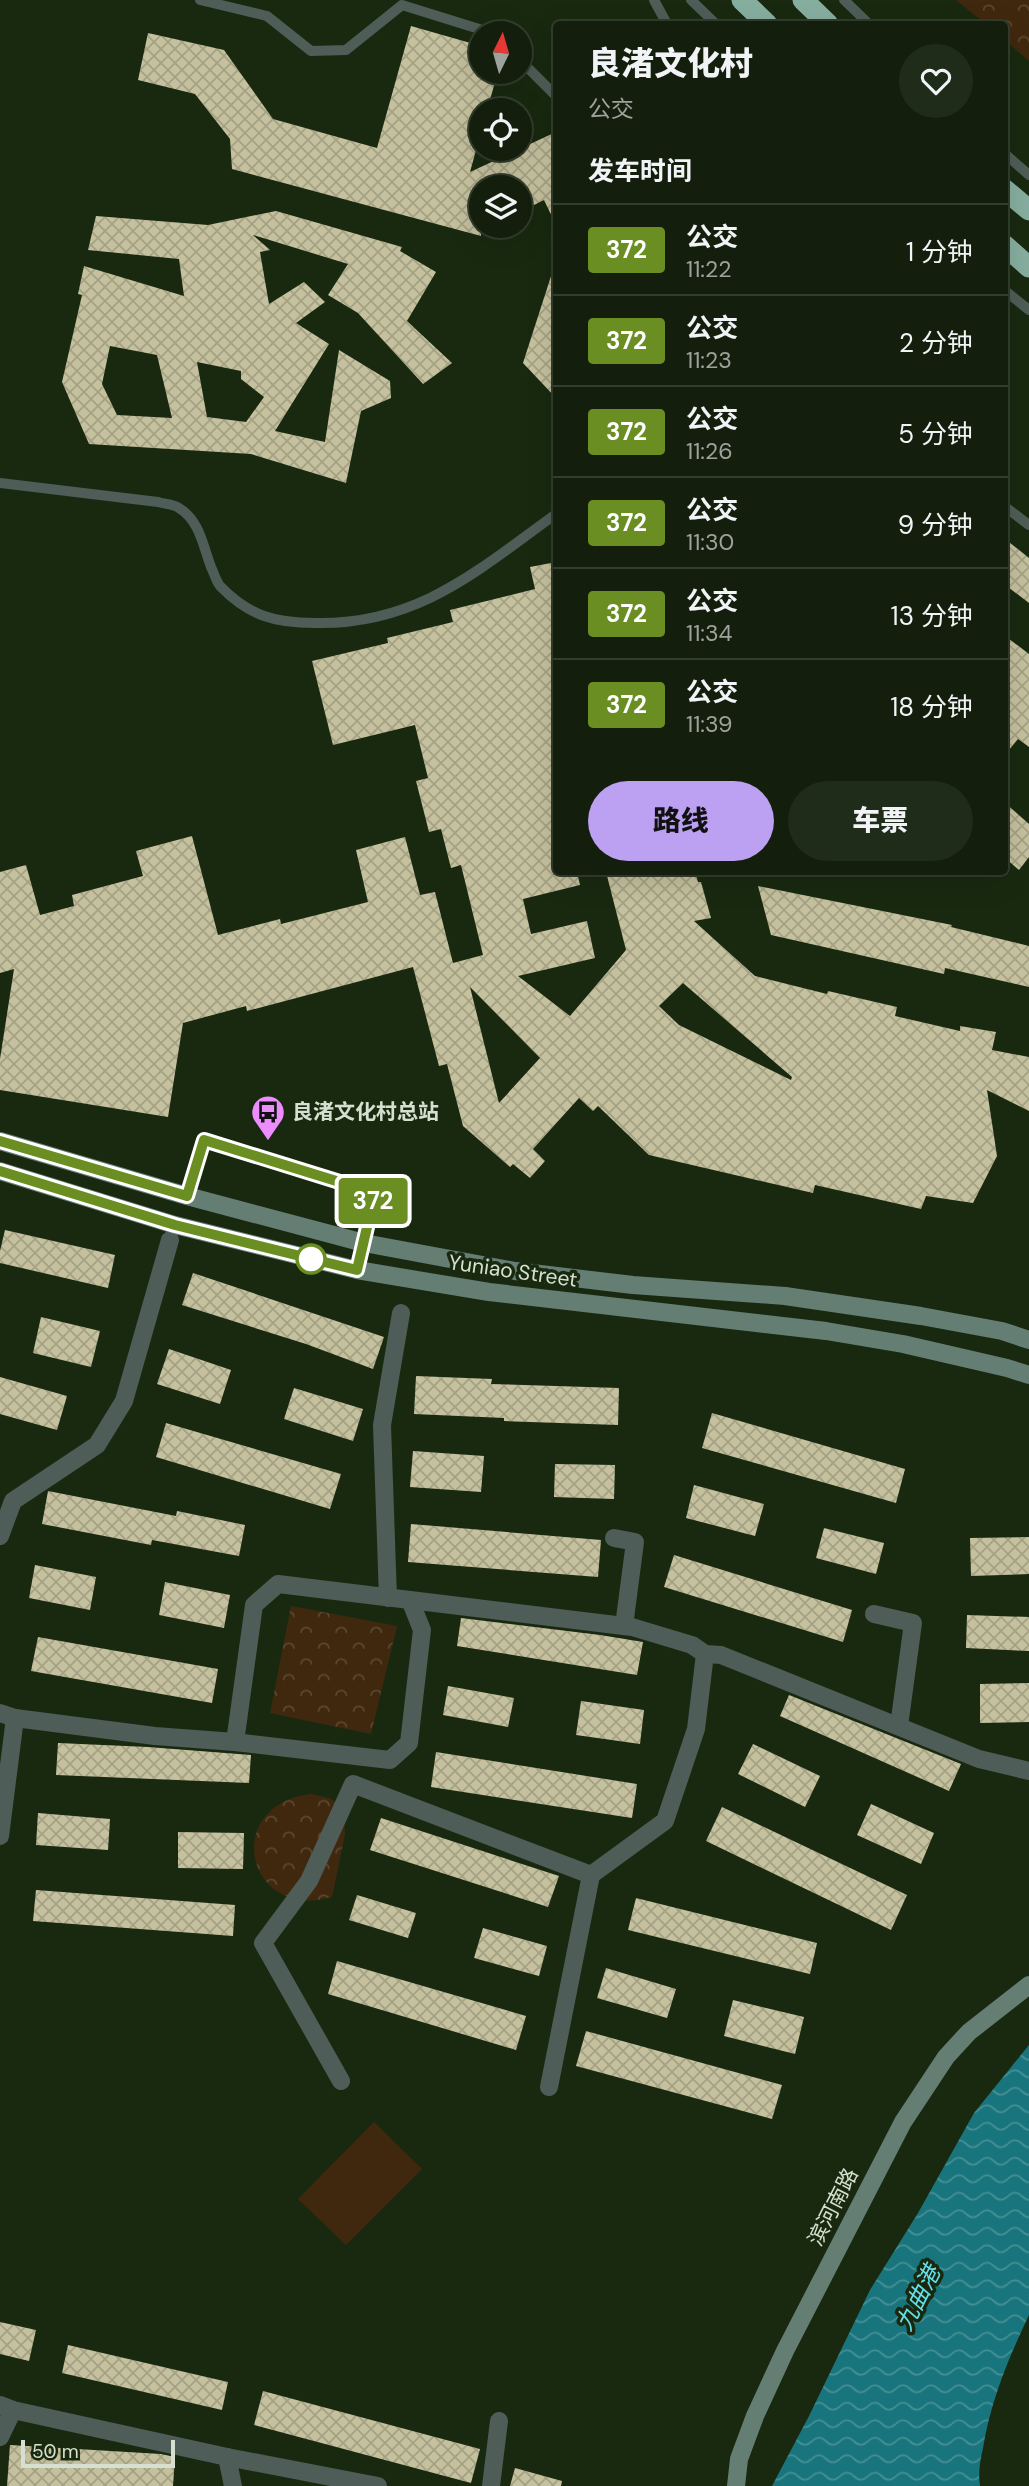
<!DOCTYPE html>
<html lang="zh">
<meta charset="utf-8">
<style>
:root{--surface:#131f0c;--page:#202c1a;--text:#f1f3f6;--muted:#9da29d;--line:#323d2d;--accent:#bca0f2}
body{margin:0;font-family:"DM Sans","Noto Sans SC",sans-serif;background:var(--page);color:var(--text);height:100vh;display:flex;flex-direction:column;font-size:26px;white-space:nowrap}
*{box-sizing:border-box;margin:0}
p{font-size:23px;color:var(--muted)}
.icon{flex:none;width:38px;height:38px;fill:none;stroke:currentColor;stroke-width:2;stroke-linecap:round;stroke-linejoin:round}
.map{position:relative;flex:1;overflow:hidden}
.sheet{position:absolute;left:553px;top:21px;width:455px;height:854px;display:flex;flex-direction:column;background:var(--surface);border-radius:7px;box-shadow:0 7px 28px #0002,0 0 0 2px var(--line)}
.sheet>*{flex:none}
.badge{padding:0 14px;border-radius:5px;font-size:24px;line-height:46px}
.needle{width:46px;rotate:5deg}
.fabs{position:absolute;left:469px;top:21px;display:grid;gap:14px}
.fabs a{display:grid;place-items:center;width:63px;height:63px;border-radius:50%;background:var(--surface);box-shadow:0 7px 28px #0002,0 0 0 2px var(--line);font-size:35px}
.scale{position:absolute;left:21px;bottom:18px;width:154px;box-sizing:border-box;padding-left:7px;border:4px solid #d5e0d0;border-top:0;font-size:19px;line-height:24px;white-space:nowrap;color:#d5e0d0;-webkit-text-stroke:5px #192910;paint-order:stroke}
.map>.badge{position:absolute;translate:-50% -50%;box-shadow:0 0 0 4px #fff}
h2{padding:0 35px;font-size:26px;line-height:63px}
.round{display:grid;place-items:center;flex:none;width:74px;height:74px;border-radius:37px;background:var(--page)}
.headline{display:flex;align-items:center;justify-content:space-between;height:119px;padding:0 35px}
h1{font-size:33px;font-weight:800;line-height:52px}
.primary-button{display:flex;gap:14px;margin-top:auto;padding:14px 35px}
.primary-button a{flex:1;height:80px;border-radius:42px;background:var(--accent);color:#111;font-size:28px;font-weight:800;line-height:80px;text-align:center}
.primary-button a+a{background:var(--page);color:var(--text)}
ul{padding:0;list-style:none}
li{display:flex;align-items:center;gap:21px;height:91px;padding:0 35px;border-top:2px solid var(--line)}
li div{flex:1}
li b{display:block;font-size:26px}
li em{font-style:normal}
li .badge{min-width:77px;font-weight:700;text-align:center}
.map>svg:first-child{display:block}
.forest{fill:url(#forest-crowns)}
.garden{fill:#40280e}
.water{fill:url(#water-waves)}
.building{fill:url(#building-cross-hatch);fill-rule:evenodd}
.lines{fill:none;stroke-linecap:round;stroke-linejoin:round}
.lane{stroke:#4e5d57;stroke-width:10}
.street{stroke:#4e5d57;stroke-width:18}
.secondary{stroke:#657e74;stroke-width:18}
.highway{stroke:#86ae9f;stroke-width:21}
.line-casing{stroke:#fff;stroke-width:16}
.line{stroke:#6b8e23;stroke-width:10}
.stop-dot{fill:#fff;stroke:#6b8e23;stroke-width:3.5}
.labels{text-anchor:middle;stroke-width:7;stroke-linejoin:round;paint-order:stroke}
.poi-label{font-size:21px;font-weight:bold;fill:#d5e0d0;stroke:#192910;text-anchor:start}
.street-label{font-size:21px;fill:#d5e0d0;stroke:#192910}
.water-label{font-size:23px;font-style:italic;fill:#64e0ed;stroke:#192910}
</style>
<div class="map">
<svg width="1029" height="2486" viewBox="0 0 1029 2486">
<defs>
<pattern id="forest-crowns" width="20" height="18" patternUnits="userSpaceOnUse" patternTransform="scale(1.75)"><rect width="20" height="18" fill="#40280e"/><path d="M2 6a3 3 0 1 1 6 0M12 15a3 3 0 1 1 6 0" fill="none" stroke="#5b4730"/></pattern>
<pattern id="water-waves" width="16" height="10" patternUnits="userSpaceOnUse" patternTransform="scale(1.75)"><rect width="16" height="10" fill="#19757d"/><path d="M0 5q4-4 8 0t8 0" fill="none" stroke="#448f94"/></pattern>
<pattern id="building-cross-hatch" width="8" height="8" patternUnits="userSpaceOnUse" patternTransform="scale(1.75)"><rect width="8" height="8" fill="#c5c09d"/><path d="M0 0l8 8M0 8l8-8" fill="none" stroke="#a4a185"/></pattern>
</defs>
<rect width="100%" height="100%" fill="#192910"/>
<g class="forest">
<polygon points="956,0 1029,0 1029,61 1005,40 1004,24 986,24"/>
<polygon points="291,1606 397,1626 371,1734 270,1713"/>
<path d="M311 1794 329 1798 344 1807 345 1834 332 1897C246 1922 220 1805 311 1794Z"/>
</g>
<polygon class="garden" points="374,2122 422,2169 346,2245 298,2199"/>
<path class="water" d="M1029 2045V2315C1008 2359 991 2400 983 2448 980 2461 978 2473 980 2486H772L809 2416 870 2290 918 2213 974 2113Z"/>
<g class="building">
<polygon points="411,26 481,46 481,72 498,72 487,110 481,110 481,132 470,172 556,132 556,225 544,200 520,212 520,187 481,187 481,236 232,169 230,139 195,94 138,80 148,33 224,50 273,119 377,148"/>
<path d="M276 211 402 247 400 251 436 272 407 321 452 363 423 384 358 313 328 295 348 264 253 235 270 250 260 252 269 304 304 282 325 302 296 323 329 344 275 431 325 442 339 350 390 381 391 398 361 411 346 483 251 454 89 444 62 382 82 295 78 294 84 266 184 296 179 259 88 250 96 216 208 225ZM110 346 157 355 172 418 117 415 102 384ZM197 362 241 371V379L264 397 246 422 207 417Z"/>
<polygon points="553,270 556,270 556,398 523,363"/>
<polygon points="1004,538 1029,558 1029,603 1004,584"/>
<path d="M556 562V872H577L580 885 523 899 531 934 587 921 595 958 518 976 570 1016 626 950 606 872H695L698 882H701L711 918 694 921 755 976 827 994 828 991 897 1007 895 1016 960 1031V1026L996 1032 992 1050 1029 1057V1111L987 1090 997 1156 973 1203 926 1196 921 1209 815 1185 813 1193 649 1155 598 1106 593 1111 579 1098 533 1149 545 1161 530 1178 513 1164 510 1167 463 1126 447 1064 439 1066 413 967 247 1011 246 1006 183 1023 168 1117 0 1090V1059L14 969 0 973V872L26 865 40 915 74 906 72 895 143 876 136 851 192 836 218 935 280 919 281 924 368 902 356 850 405 837 420 895 435 892 453 963 483 955 461 865 451 868 441 829 429 832 416 781 428 778 415 725 333 745 312 661 388 643 387 638 453 622 450 610 535 589 530 567ZM683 983 792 1077 791 1080 679 1025 659 1006ZM470 987 540 1058 499 1103Z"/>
<polygon points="1004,635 1029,654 1029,747 1018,739 1004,756"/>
<polygon points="1004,802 1029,824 1029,857 1019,870 1004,857"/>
<polygon points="758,886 952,925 951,927 1029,946 1029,987 945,968 944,974 771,935"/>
<polygon points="5,1230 115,1255 108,1288 0,1263 0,1251"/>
<polygon points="193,1273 384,1337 373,1369 306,1344 182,1305"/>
<polygon points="41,1317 100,1331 91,1367 33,1353"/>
<polygon points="169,1349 231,1370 220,1404 157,1384"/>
<polygon points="416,1376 492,1379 491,1384 619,1388 618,1425 504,1421 504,1418 414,1414"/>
<polygon points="0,1377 67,1396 57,1430 0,1414"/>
<polygon points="294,1388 363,1409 353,1441 284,1419"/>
<polygon points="712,1413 905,1469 896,1503 702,1448"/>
<polygon points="166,1423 341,1474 330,1509 156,1457"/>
<polygon points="413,1451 484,1456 481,1492 410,1487"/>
<polygon points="555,1464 615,1465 614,1499 554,1497"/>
<polygon points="694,1485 764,1504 755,1536 686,1518"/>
<polygon points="48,1491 176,1516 177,1511 245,1525 239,1556 152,1540 151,1545 42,1524"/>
<polygon points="411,1524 601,1540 598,1577 408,1562"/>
<polygon points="824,1528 884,1543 876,1574 816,1558"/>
<polygon points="1029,1537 1029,1574 971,1576 970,1538"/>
<polygon points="674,1555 852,1610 843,1642 664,1587"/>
<polygon points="35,1565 96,1577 90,1610 29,1598"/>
<polygon points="165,1582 230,1595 224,1628 159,1615"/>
<polygon points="967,1615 1029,1617 1029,1651 966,1648"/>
<polygon points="461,1618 600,1635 643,1642 637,1675 457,1646"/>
<polygon points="38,1637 218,1669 212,1703 31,1671"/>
<polygon points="1029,1683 1029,1722 980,1723 980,1684"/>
<polygon points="448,1686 514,1698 508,1727 443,1715"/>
<polygon points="789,1695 961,1764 949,1791 780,1716"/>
<polygon points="581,1701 644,1710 640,1744 576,1735"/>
<polygon points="58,1743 148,1747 251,1755 249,1783 56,1775"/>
<polygon points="753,1744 820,1776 805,1807 738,1774"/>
<polygon points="436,1752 637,1784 632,1818 431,1787"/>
<polygon points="871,1804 934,1833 921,1864 857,1835"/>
<polygon points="722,1807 907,1895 891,1930 706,1841"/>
<polygon points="38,1813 110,1819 108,1850 36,1845"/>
<polygon points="381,1818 559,1876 548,1907 370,1850"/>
<polygon points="178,1832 244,1833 243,1869 178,1868"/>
<polygon points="36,1890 235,1905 233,1936 33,1921"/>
<polygon points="357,1895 416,1913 408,1938 349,1920"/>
<polygon points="636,1898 817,1943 810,1974 628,1930"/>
<polygon points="483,1928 547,1946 539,1976 474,1958"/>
<polygon points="337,1961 526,2016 516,2050 328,1994"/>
<polygon points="606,1968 676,1989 667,2018 597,1998"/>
<polygon points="733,2000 804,2017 795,2054 724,2036"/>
<polygon points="586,2031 782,2085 772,2119 576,2066"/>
<polygon points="0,2322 36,2330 29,2361 0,2354"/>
<polygon points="68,2345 228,2382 222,2410 62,2373"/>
<polygon points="263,2391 480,2449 471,2483 254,2425"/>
<polygon points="10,2445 161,2454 175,2457 173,2486 7,2486"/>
<polygon points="515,2468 562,2481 561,2486 510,2486"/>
</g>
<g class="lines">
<g class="lane">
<polyline points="200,0 267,16 311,51 346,50 402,5 492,33"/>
<polyline points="654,0 667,24"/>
<polyline points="691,0 716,24"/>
<polyline points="844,0 869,24"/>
<polyline points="520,60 556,96"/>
<polyline points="1004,153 1029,175"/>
<polyline points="1004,290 1029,310"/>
<path d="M0 483 158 502C164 504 173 504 179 508 200 521 203 546 211 567 214 573 216 581 220 586 249 616 275 623 315 623 418 625 478 570 556 514"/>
<polyline points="1004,506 1029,525"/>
<polyline points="187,1196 204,1140 375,1193 357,1270"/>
</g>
<g class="street">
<polyline points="0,1536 13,1501 97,1445 124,1401 170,1240"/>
<polyline points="614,1538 635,1542 624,1626"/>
<polyline points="388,1598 382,1425 401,1313"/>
<polyline points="874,1614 913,1623 899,1726"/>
<polyline points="0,1713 15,1718 155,1736 235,1742 254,1605 278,1584 632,1627 692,1645 705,1654 721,1655 979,1759 1029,1771"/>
<polyline points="235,1742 390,1760 409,1743 422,1630 410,1600"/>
<polyline points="0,1836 15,1718"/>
<polyline points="341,2081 263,1943 309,1881 353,1784 591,1875"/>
<polyline points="549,2087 591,1875 665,1821 696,1729 705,1654"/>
<polyline points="0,2405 13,2410 227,2457 378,2486"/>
<polyline points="0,2437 13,2410"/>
<polyline points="227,2457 233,2486"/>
<polyline points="491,2486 499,2421"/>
</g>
<g class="secondary">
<polyline points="0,1141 187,1196 364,1243 515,1271 633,1285 785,1296 921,1316 1002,1331 1029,1340"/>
<polyline points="0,1171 175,1225 357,1270 489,1292 826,1331 903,1344 1007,1368 1029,1375"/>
<polyline points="736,2486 739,2459 755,2416 785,2351 903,2122 946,2057 969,2032 1029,1985"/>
</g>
<g class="highway">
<polyline points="742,0 767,24"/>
<polyline points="803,0 828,24"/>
<polyline points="1004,189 1029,210"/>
<polyline points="1004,245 1029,267"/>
</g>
</g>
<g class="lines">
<g class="line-casing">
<polyline id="line" points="0,1141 187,1196 204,1140 375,1193 357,1270 175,1225 0,1171"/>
</g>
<use href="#line" class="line"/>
</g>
<defs>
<g id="bus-pin" transform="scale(1.75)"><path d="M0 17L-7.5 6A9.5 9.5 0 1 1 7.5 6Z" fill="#eb8dfc" stroke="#192910"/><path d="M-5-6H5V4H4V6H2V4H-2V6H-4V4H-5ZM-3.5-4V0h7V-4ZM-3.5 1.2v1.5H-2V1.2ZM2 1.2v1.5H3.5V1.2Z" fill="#111"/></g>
</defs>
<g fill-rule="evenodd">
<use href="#bus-pin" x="268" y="1112"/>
</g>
<circle class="stop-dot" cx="311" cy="1259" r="14"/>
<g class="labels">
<g class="poi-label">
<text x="292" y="1119">良渚文化村总站</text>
</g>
<g class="street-label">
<text transform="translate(513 1271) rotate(8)" y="7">Yuniao Street</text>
<text transform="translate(833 2207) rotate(-63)" y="7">滨河南路</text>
</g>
<g class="water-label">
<text transform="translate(918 2298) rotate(-63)" y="8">九曲港</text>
</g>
</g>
</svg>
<div class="fabs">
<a><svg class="needle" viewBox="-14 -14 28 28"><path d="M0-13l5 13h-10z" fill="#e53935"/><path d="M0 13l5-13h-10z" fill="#9da29d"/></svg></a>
<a><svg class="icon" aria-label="locate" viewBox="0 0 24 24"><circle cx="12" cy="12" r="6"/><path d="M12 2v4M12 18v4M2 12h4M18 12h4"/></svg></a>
<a><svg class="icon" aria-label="layers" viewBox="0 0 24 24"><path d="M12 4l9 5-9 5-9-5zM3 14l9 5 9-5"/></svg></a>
</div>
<div class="scale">50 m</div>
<b class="badge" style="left:373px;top:1201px;background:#6b8e23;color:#fff">372</b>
<section class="sheet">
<div class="headline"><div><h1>良渚文化村</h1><p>公交</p></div><a class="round"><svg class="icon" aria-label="heart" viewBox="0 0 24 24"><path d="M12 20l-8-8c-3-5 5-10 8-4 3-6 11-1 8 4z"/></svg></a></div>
<h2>发车时间</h2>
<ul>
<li><span class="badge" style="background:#6b8e23;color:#fff">372</span><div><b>公交</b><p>11:22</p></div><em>1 分钟</em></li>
<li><span class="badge" style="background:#6b8e23;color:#fff">372</span><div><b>公交</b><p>11:23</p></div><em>2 分钟</em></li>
<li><span class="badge" style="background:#6b8e23;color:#fff">372</span><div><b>公交</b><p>11:26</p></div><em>5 分钟</em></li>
<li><span class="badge" style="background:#6b8e23;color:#fff">372</span><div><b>公交</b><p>11:30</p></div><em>9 分钟</em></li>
<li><span class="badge" style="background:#6b8e23;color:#fff">372</span><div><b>公交</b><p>11:34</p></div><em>13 分钟</em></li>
<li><span class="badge" style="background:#6b8e23;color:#fff">372</span><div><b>公交</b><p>11:39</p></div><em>18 分钟</em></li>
</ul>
<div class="primary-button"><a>路线</a><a>车票</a></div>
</section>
</div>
